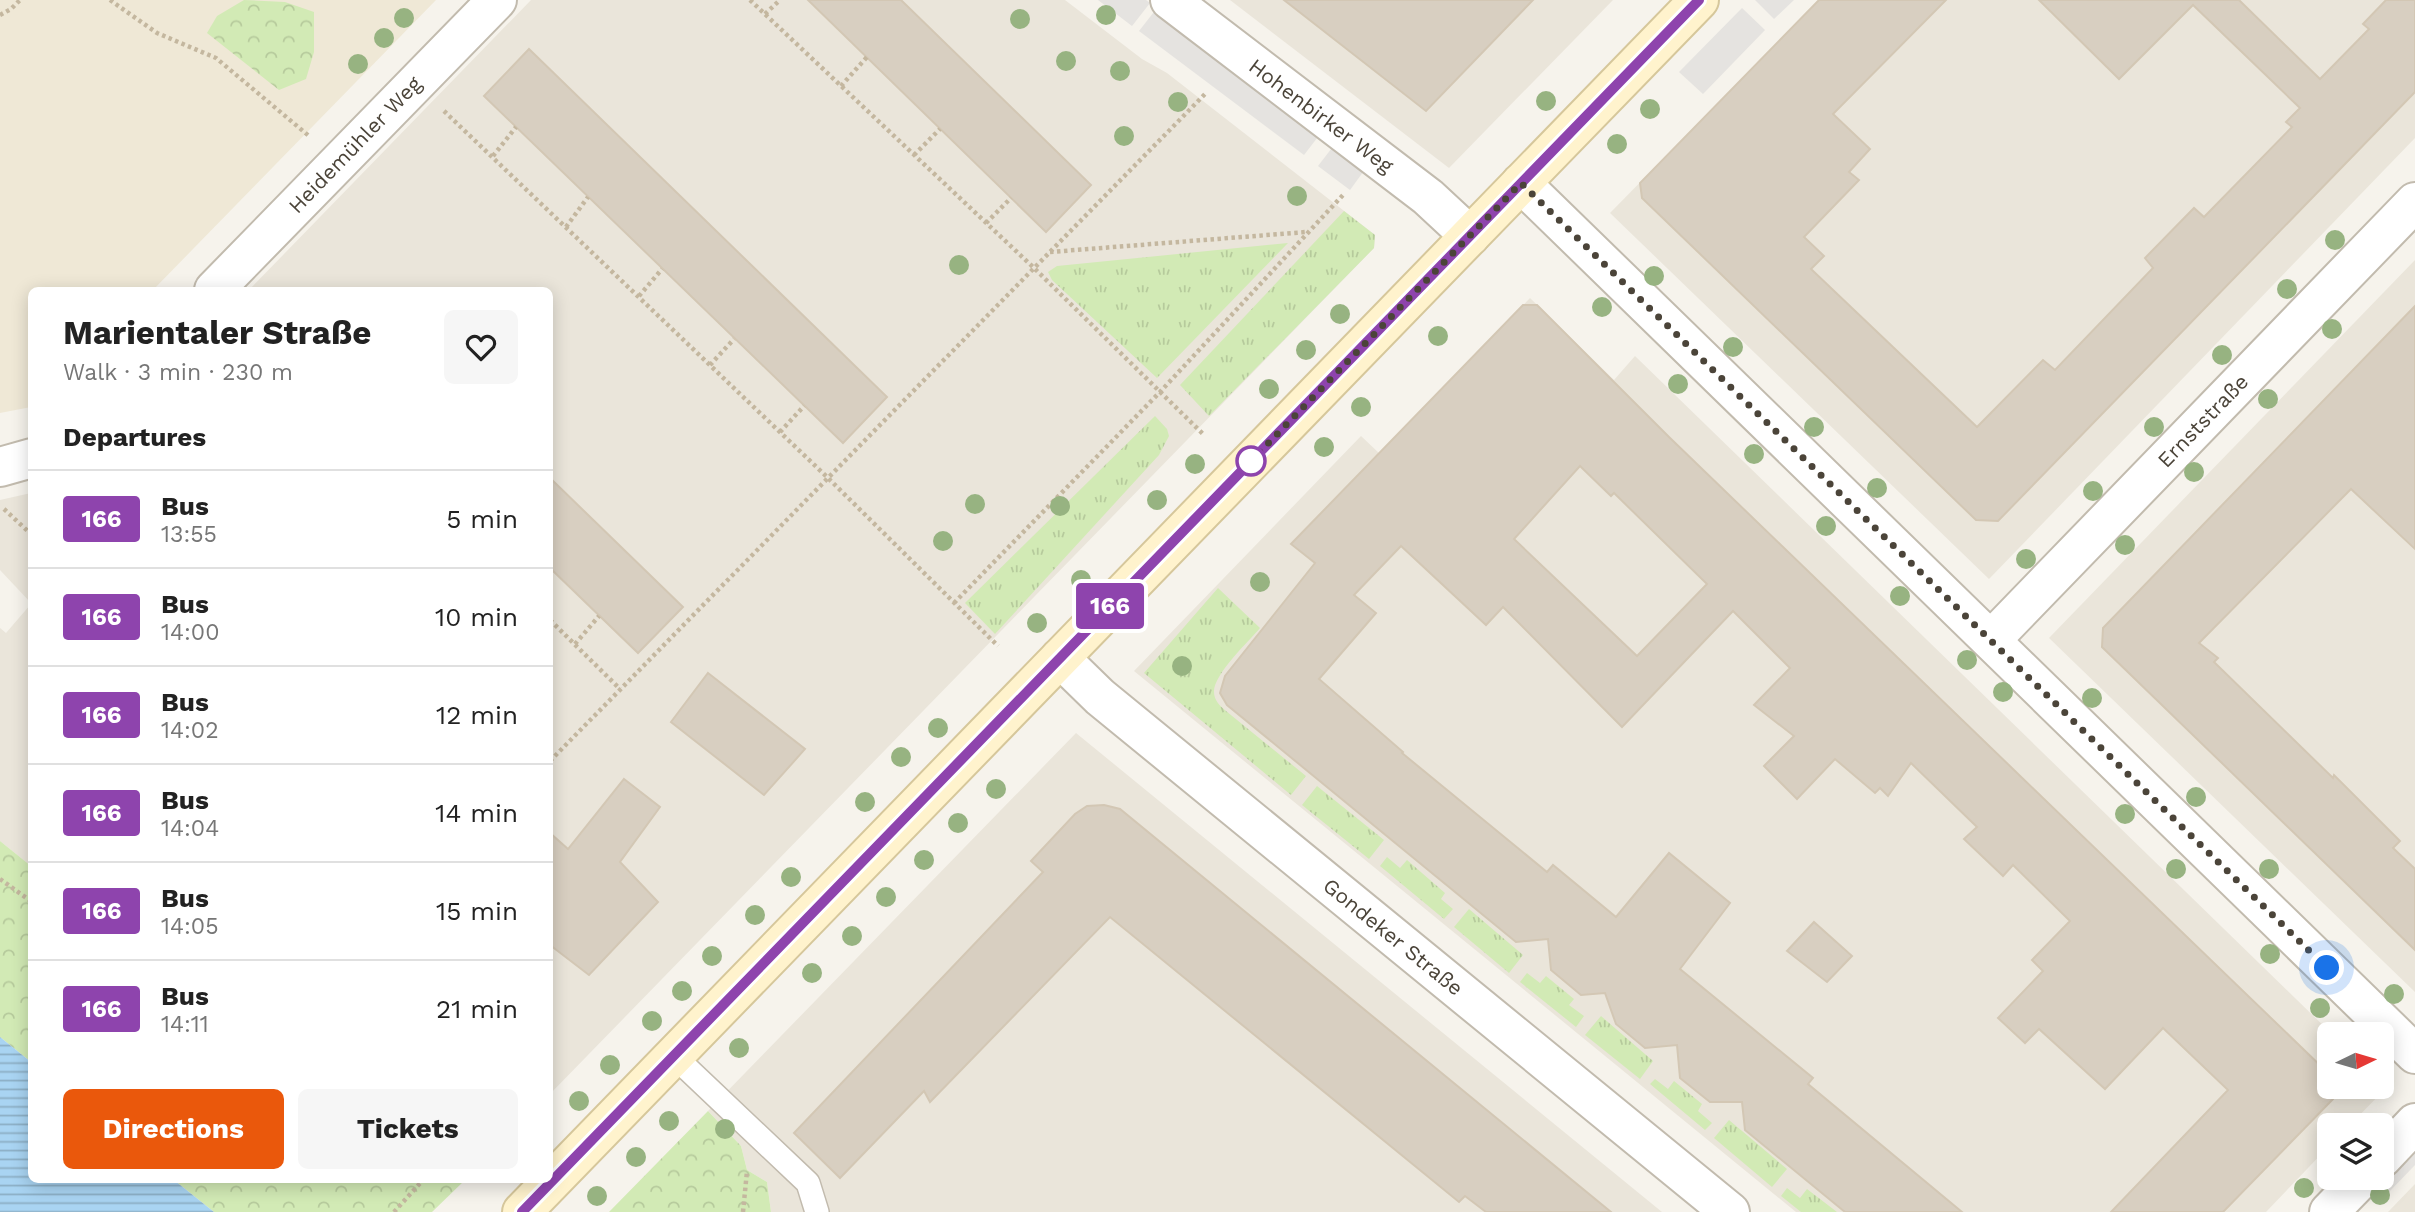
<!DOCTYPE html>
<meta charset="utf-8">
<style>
:root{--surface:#fff;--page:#f6f6f6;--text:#222;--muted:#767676;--line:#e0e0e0;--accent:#ea580c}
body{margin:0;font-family:"Work Sans",sans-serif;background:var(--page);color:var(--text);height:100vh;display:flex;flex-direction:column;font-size:26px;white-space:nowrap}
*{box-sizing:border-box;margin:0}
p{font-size:23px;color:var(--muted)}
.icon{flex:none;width:38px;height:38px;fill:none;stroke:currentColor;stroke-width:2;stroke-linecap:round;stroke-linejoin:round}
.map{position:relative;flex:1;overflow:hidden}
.drawer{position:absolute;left:28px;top:287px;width:525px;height:896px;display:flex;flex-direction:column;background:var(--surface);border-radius:10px;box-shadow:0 4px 18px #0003}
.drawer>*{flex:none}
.badge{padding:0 14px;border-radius:5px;font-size:24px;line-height:46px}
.needle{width:46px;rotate:85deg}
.tools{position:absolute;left:2317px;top:1022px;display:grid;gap:14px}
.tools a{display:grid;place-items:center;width:77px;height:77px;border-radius:10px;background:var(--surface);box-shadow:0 4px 18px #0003;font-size:35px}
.you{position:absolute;width:35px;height:35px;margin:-18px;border:5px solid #fff;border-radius:50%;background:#1a73e8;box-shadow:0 0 0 10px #1a73e833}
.map>.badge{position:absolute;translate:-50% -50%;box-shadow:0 0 0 4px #fff}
h2{padding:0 35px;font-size:26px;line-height:63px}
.round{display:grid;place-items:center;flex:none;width:74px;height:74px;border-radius:10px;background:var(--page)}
.headline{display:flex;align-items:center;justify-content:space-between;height:119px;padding:0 35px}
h1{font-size:33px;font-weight:700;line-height:52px}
.cta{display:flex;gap:14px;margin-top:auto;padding:14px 35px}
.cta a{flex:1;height:80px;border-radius:10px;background:var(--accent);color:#fff;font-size:28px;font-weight:700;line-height:80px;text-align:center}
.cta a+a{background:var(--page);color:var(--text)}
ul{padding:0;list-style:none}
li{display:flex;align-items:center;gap:21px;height:98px;padding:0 35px;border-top:2px solid var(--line)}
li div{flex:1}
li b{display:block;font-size:26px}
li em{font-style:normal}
li .badge{min-width:77px;font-weight:700;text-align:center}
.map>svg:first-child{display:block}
.residential{fill:#eae5da}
.education{fill:#efe8d6}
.grass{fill:url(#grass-tufts)}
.park{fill:url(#park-crowns)}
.parking{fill:#e5e3e0}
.water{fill:url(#water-rules)}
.building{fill:#d8cfc1;stroke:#d3c7b4;stroke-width:2;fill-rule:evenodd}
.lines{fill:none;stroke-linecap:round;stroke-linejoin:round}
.lane-casing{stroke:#c2bbae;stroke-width:26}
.street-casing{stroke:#c2bbae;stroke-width:42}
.secondary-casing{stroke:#d6c79b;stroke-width:42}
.path{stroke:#c4b79f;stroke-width:4.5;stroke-dasharray:3.5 3.5;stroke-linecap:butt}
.lane{stroke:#fff;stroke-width:23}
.street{stroke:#fff;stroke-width:38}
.secondary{stroke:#fff3cd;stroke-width:38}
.tree{fill:#97b381}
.line-casing{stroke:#fff;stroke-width:16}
.line{stroke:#8e44ad;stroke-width:10}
.walk{stroke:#4b4439;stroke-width:7;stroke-dasharray:0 12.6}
.stop-dot{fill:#fff;stroke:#8e44ad;stroke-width:3.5}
.labels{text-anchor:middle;stroke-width:5;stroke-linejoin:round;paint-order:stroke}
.street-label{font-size:21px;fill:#4b4439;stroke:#fff}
</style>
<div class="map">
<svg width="2415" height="1212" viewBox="0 0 2415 1212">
<defs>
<pattern id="grass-tufts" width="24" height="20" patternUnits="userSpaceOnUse" patternTransform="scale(1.75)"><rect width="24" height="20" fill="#d2eab5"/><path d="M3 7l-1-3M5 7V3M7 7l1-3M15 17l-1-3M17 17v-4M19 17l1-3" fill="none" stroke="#b6ca9c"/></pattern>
<pattern id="park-crowns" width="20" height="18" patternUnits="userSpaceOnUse" patternTransform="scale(1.75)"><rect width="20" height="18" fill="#d2eab5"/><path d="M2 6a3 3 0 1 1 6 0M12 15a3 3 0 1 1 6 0" fill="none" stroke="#b6ca9c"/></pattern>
<pattern id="water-rules" width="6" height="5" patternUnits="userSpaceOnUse" patternTransform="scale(1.75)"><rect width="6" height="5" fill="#a9d4f2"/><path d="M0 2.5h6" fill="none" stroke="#8caec5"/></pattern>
</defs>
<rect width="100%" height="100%" fill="#f6f3ec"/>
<g class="residential">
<polygon points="531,0 1065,0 1142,59 1167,73 1375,235 1374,248 550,1094 550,290 249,290"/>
<polygon points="1230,0 1613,0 1449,168"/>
<polygon points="1819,0 2415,0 2415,138 1989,579 1610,213"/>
<polygon points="2415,260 2415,992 2049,638"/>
<polygon points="1530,298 1614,380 1635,356 2332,1034 2329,1034 2329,1087 2382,1087 2382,1082 2387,1087 2350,1125 2329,1125 2329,1146 2266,1212 1796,1212 1134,671 1361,436 1380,454"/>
<polygon points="31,493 32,493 31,603 0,570 0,500"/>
<polygon points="31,604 31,866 0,841 0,628 6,633"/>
<polygon points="1076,733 1662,1212 771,1212 767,1182 747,1170 741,1146 708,1111"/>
<polygon points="2415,1184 2415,1212 2388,1212"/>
</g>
<polygon class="education" points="0,0 436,0 153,290 32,290 31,407 0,413"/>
<g class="grass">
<polygon points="1344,211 1375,235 1374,248 1209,416 1180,385"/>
<polygon points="1288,243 1157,378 1052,280 1048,272 1057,266"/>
<polygon points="1155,416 1167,429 1169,436 1159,455 995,634 965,603"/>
<path d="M1218 588 1260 628C1249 641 1213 675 1214 692 1214 700 1220 706 1226 711L1306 776 1291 795 1144 673Z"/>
<polygon points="1317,786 1384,840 1369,859 1302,805"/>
<polygon points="1387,857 1400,868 1407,860 1445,893 1441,899 1453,909 1444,919 1380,866"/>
<polygon points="1469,909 1523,955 1509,973 1454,927"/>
<polygon points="1527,973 1540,983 1546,976 1574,999 1569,1005 1584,1016 1576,1027 1520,982"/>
<polygon points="1601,1016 1653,1061 1640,1079 1585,1035"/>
<polygon points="1655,1079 1668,1089 1674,1081 1702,1104 1698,1111 1712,1123 1705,1130 1650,1084"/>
<polygon points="1729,1120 1787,1169 1772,1187 1714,1138"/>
<polygon points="1787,1188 1800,1198 1807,1189 1837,1212 1801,1212 1781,1196"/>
</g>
<g class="park">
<polygon points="244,0 285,2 314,12 314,52 306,79 279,90 207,33 217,16"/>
<polygon points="0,841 31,866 31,1062 0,1037"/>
<polygon points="708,1111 741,1146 747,1170 767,1182 771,1212 609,1212"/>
<polygon points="174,1180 465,1180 432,1212 214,1212"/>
</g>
<g class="parking">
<polygon points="1098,0 1146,0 1150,3 1132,26"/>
<polygon points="1755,0 1794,0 1774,19"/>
<polygon points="1157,8 1321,133 1304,155 1139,31"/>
<polygon points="1742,8 1765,30 1703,94 1679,72"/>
<polygon points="1335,144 1366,168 1350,190 1318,166"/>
<polygon points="2415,1149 2415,1165 2388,1193 2379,1185"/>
</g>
<polygon class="water" points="0,1037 31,1062 32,1180 174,1180 214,1212 0,1212"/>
<g class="building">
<polygon points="808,0 901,0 1091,185 1046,232"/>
<polygon points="1284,0 1533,0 1426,111"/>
<polygon points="1819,0 1946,0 1833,114 1870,149 1849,172 1859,180 1804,237 1824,256 1811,269 1977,427 2043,360 2055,370 2153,268 2145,258 2194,208 2204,217 2292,127 2286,122 2300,108 2193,5 2119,79 2039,0 2239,0 2320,79 2369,29 2363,24 2386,0 2415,0 2415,92 1998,521 1976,520 1642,198 1640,183"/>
<polygon points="529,49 887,397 843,443 484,96"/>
<path d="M1523 305H1537L1669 437 2329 1074V1087H2333V1099L2223 1212H2111L2228 1090 2163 1028 2105 1089 2039 1029 2025 1043 1998 1018 2043 971 2032 960 2070 921 2013 865 2003 876 1964 839 1977 827 1911 763 1888 796 1880 788 1875 793 1835 759 1797 799 1764 766 1794 736 1754 705 1790 668 1733 611 1622 727 1503 607 1486 625 1401 546 1354 595 1376 613 1319 679 1403 752 1402 753 1547 872 1553 865 1616 917 1669 853 1730 903 1680 969 1813 1078 1808 1084 1962 1212H1845L1745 1130 1742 1102H1710L1680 1078 1677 1045 1645 1048 1616 1024 1605 993 1581 995 1551 970 1548 939 1516 942 1227 705 1220 693 1225 676 1315 563 1291 544ZM1580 466 1611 496 1614 493 1707 584 1637 656 1514 539Z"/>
<polygon points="2415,306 2415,549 2351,489 2199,643 2218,658 2214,662 2333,778 2334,775 2400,841 2393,848 2415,869 2415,950 2102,647 2103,628"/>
<polygon points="550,478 683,607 638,653 550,568"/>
<polygon points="708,673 805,749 764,795 671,722"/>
<polygon points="624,779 660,807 620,862 658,902 589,975 550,945 550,833 568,849"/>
<polygon points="1104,805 1120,809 1611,1212 1486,1212 1465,1196 1459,1202 1110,917 930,1102 924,1091 840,1178 794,1133 1043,872 1031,861 1075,814 1087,806"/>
<polygon points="1814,922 1852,956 1827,982 1787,951"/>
</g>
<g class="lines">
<g class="lane-casing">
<polyline id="lane" points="674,1056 808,1183 817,1212"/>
</g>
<g class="street-casing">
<g id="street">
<polyline points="1170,0 1428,197 1470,236"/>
<polyline points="1521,183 2415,1054"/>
<polyline points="214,290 497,0"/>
<polyline points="0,467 32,458"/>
<polyline points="1991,640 2415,202"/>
<polyline points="1060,658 1100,697 1730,1212"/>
<polyline points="2382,1158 2415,1123"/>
<polyline points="2329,1212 2362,1178"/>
</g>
</g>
<g class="secondary-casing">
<polyline id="secondary" points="522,1212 1699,0"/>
</g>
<g class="path">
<polyline points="110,0 157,33 216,58 309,136"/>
<polyline points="750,0 1034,268 1203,434"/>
<polyline points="765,14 780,0"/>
<polyline points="0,15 11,9 20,0"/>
<polyline points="841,86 867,57"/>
<polyline points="444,111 828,478 998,646"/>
<polyline points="914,155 940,129"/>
<polyline points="493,156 516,127"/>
<polyline points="986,223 1011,198"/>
<polyline points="566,227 588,197"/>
<polyline points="1050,252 1306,232"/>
<polyline points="639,296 662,269"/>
<polyline points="710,365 734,339"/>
<polyline points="780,432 804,406"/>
<polyline points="4,509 32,535"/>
<polyline points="954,603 1160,392 1343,195"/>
<polyline points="550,620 620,689"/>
<polyline points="575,644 599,616"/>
<polyline points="550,761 1206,93"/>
<polyline points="0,879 32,902"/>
<polyline points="394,1212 423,1180"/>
<polyline points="743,1212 747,1171"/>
</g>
<use href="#lane" class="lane"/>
<use href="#street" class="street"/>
<use href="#secondary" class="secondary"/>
</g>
<g class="tree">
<circle cx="1106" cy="15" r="10"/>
<circle cx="404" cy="18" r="10"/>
<circle cx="1020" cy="19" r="10"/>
<circle cx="384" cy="38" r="10"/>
<circle cx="1066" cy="61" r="10"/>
<circle cx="358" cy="64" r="10"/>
<circle cx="1120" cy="71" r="10"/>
<circle cx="1546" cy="101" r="10"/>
<circle cx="1178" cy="102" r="10"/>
<circle cx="1650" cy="109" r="10"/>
<circle cx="1124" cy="136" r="10"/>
<circle cx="1617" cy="144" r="10"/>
<circle cx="1297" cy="196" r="10"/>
<circle cx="2335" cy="240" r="10"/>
<circle cx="959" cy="265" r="10"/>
<circle cx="1654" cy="276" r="10"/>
<circle cx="2287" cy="289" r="10"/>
<circle cx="1602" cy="307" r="10"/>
<circle cx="1340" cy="314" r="10"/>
<circle cx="2332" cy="329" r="10"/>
<circle cx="1438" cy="336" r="10"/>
<circle cx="1733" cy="347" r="10"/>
<circle cx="1306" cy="350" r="10"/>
<circle cx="2222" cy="355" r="10"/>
<circle cx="1678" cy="384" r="10"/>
<circle cx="1269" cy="389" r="10"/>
<circle cx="2268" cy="399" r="10"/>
<circle cx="1361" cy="407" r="10"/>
<circle cx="1814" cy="427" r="10"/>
<circle cx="2154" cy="427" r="10"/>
<circle cx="1324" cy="447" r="10"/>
<circle cx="1754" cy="454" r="10"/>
<circle cx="1195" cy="464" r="10"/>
<circle cx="2194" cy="472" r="10"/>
<circle cx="1877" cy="488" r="10"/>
<circle cx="2093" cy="491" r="10"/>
<circle cx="1157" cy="500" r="10"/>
<circle cx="975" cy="504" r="10"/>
<circle cx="1060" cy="506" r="10"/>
<circle cx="1826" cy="526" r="10"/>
<circle cx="943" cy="541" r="10"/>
<circle cx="2125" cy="545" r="10"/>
<circle cx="2026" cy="559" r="10"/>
<circle cx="1081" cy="580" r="10"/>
<circle cx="1260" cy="582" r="10"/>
<circle cx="1900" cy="596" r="10"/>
<circle cx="1037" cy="623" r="10"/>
<circle cx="1967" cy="660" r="10"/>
<circle cx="1182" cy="666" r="10"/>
<circle cx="2003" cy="692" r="10"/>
<circle cx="2092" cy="698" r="10"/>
<circle cx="938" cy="728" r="10"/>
<circle cx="901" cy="757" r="10"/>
<circle cx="996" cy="789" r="10"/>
<circle cx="2196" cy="797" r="10"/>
<circle cx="865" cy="802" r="10"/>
<circle cx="2125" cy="814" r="10"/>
<circle cx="958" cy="823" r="10"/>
<circle cx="924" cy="860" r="10"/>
<circle cx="2176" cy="869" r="10"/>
<circle cx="2269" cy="869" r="10"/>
<circle cx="791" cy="877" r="10"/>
<circle cx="886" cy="897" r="10"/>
<circle cx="755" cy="915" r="10"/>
<circle cx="852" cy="936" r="10"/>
<circle cx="2270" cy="954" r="10"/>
<circle cx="712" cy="956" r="10"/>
<circle cx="812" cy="973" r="10"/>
<circle cx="682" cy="991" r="10"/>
<circle cx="2394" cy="994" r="10"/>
<circle cx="2320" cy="1008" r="10"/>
<circle cx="652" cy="1021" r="10"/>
<circle cx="739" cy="1048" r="10"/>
<circle cx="610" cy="1065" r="10"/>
<circle cx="579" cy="1101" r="10"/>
<circle cx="669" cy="1121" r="10"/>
<circle cx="725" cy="1129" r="10"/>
<circle cx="636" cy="1157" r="10"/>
<circle cx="2304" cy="1188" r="10"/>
<circle cx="2380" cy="1195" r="10"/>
<circle cx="597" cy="1196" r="10"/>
</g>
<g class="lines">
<g class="line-casing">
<polyline id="line" points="522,1212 1699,0"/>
</g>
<use href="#line" class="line"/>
<polyline class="walk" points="1251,461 1521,183 2327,968"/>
</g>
<circle class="stop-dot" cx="1251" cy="461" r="14"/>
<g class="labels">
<g class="street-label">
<text transform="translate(1321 116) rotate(37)" y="7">Hohenbirker Weg</text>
<text transform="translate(355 145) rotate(-46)" y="7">Heidemühler Weg</text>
<text transform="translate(2203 421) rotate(-46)" y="7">Ernststraße</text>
<text transform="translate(1393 937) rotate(39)" y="7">Gondeker Straße</text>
</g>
</g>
</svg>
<div class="tools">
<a><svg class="needle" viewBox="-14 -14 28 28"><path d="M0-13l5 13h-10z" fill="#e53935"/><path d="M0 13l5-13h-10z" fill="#767676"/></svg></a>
<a><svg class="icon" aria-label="layers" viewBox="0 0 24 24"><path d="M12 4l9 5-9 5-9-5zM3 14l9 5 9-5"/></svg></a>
</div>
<div class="you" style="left:2327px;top:968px"></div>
<b class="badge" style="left:1110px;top:606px;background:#8e44ad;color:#fff">166</b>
<section class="drawer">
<div class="headline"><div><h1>Marientaler Straße</h1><p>Walk · 3 min · 230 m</p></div><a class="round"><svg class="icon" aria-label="heart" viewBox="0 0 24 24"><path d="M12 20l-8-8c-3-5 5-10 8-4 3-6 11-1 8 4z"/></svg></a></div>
<h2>Departures</h2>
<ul>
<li><span class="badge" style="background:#8e44ad;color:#fff">166</span><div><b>Bus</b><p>13:55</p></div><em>5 min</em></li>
<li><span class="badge" style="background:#8e44ad;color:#fff">166</span><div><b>Bus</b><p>14:00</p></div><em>10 min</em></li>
<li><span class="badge" style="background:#8e44ad;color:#fff">166</span><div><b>Bus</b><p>14:02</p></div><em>12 min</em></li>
<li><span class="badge" style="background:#8e44ad;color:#fff">166</span><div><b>Bus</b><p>14:04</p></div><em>14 min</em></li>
<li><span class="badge" style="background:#8e44ad;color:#fff">166</span><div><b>Bus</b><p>14:05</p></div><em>15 min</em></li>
<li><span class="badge" style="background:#8e44ad;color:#fff">166</span><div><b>Bus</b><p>14:11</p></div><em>21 min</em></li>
</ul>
<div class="cta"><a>Directions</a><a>Tickets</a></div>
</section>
</div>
